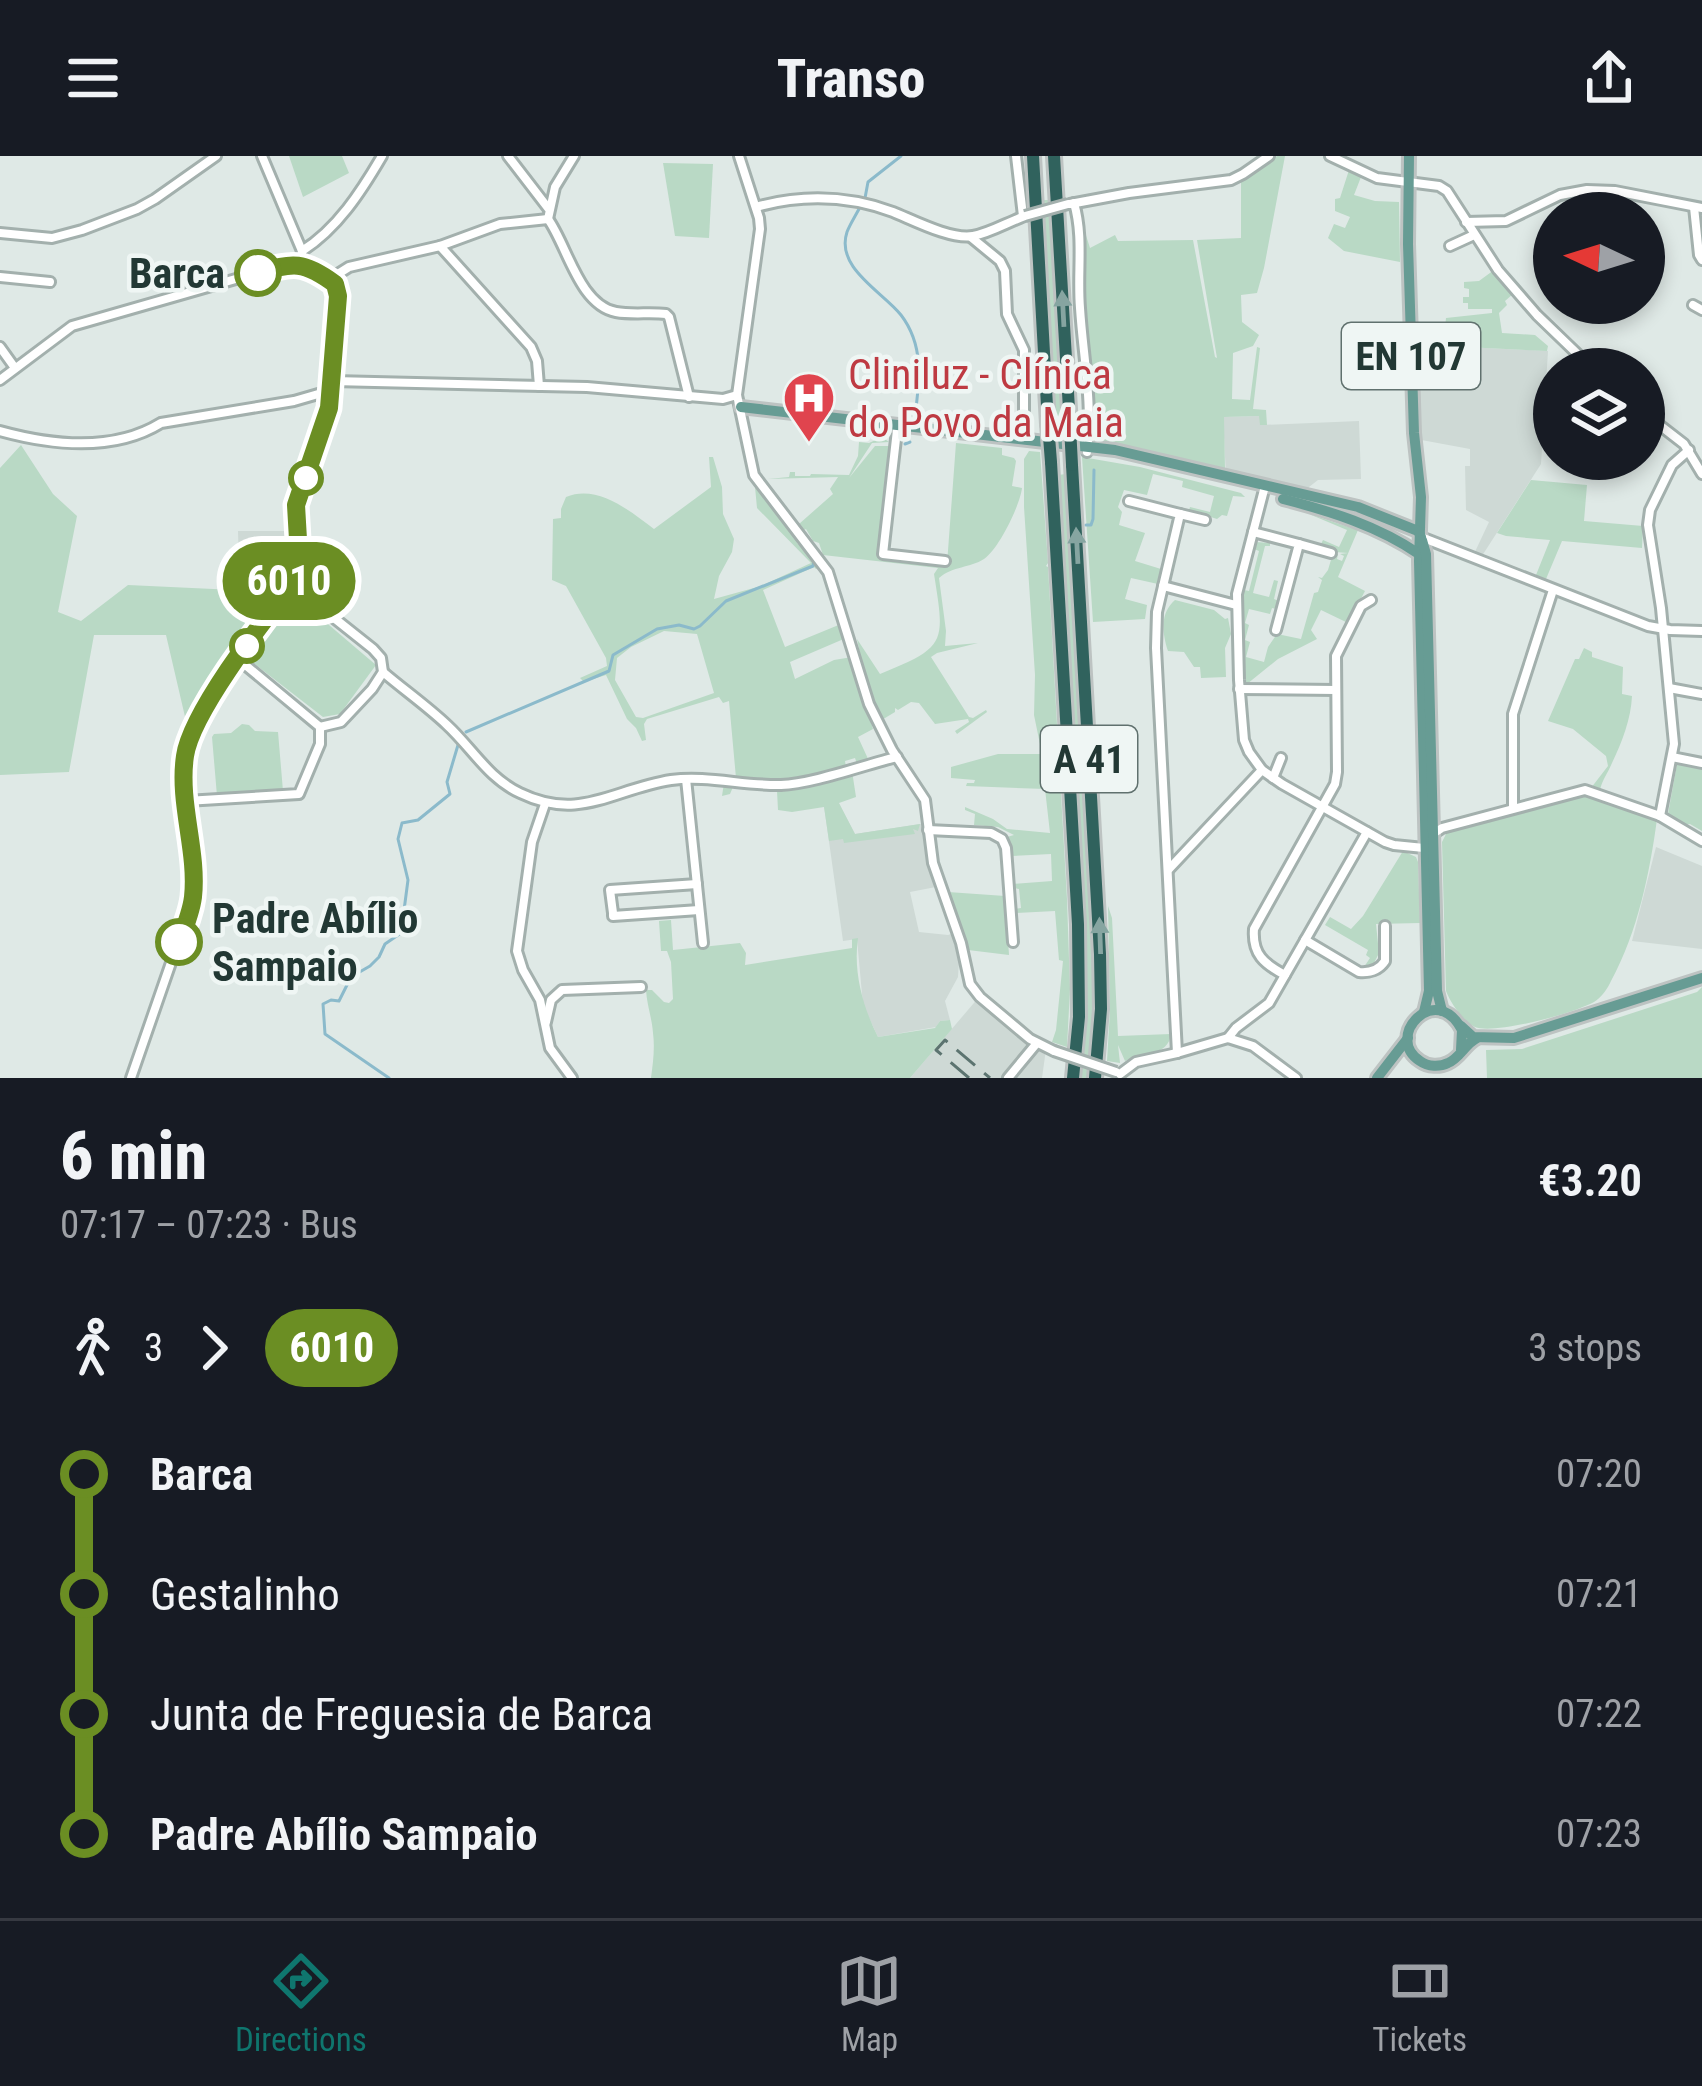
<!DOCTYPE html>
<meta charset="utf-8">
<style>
:root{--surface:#171b24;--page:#242831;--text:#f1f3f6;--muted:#9ea1a6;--line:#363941;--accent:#0f766e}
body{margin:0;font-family:"Roboto Condensed",sans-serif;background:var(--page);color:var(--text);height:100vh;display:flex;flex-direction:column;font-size:45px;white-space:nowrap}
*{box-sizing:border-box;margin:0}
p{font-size:39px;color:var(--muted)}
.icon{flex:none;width:66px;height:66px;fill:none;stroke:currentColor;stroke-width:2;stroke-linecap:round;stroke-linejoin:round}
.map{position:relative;height:922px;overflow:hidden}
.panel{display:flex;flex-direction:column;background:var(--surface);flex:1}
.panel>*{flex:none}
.badge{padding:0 24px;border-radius:39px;font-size:42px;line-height:78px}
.needle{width:78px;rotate:274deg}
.tools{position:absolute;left:1533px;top:36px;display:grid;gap:24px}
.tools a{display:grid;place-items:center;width:132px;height:132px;border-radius:50%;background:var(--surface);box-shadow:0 6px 18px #0003;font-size:60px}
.map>.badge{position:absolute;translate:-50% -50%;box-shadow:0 0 0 6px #fff}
.legs{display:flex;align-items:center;gap:18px;height:132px;padding:0 60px;font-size:39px}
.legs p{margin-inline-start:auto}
.overview{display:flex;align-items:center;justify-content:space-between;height:204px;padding:0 60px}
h1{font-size:66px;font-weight:800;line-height:90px}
ul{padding:0 60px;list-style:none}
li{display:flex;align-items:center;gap:42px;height:120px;font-size:45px}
li i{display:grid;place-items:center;width:18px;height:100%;margin:0 15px;background:currentColor}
li i::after{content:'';width:30px;height:30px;margin:-15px;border:9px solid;border-radius:50%;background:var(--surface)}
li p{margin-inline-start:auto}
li:first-child i{background:linear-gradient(#0000 50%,currentColor 0)}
li:last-child i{background:linear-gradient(currentColor 50%,#0000 0)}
header{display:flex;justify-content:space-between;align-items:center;height:156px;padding:0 60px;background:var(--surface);font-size:54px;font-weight:800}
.menu{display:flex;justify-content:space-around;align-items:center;height:168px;border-top:3px solid var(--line);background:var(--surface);font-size:33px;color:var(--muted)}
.menu a{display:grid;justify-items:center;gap:6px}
.menu .selected{color:var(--accent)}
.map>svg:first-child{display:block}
.built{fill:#ced9d5}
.green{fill:#b9d9c5;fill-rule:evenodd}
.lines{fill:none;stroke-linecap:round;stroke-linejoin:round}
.stream{stroke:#8bbacb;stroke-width:3}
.minor-casing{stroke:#a3b0ad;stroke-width:14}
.major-casing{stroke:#bdc3c2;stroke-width:16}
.highway-casing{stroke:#bdc3c2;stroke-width:18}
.minor{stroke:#fff;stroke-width:8}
.major{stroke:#679c94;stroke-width:10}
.highway{stroke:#30625d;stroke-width:12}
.rail{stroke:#5c7470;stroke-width:3;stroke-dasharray:24 12;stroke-linecap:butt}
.minor-bridge-casing{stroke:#a3b0ad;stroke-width:14;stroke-linecap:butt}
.highway-bridge-casing{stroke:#bdc3c2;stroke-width:18;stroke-linecap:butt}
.minor-bridge{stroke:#fff;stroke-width:8}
.highway-bridge{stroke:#30625d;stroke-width:12}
.oneway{fill:#86a5a1}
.line-1-casing{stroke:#fff;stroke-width:27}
.line-1{stroke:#6b8e23;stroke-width:18}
.stop-1-dot{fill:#fff;stroke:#6b8e23;stroke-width:6}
.labels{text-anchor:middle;stroke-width:9;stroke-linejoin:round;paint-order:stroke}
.shield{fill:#eff6f4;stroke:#60716e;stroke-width:3}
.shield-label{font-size:39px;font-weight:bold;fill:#223834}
.stop-label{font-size:42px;font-weight:bold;fill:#223834;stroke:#eff6f4;text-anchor:end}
.health-label{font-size:42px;fill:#be3a42;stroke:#eff6f4;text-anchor:start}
</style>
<header><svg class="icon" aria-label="menu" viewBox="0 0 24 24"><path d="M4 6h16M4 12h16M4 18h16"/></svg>Transo<svg class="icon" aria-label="share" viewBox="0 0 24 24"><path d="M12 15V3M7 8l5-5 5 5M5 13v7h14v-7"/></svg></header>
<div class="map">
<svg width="1702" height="922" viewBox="0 0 1702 922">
<rect width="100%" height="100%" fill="#dfe9e6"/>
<g class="built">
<polygon points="1465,191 1548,195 1541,308 1480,403 1473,400 1489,366 1466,354 1465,310 1470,310 1470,293 1416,283 1412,208 1463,209"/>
<polygon points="1260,260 1261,269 1359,265 1361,323 1318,324 1309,331 1307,340 1226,320 1223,261"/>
<polygon points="238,375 290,375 290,410 239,409"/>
<polygon points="838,646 855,678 927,667 941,730 910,736 919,776 948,779 957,776 960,785 954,787 959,805 958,821 945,845 950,864 940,865 936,871 878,881 863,849 857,783 843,785 824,650"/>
<polygon points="1656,691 1702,710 1702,793 1632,785"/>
<polygon points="979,841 1046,893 1042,922 910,922"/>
</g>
<g class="green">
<polygon points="289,0 342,0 349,17 303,41"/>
<polygon points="1277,0 1285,0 1264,112 1257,137 1241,139 1242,166 1259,179 1253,190 1233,197 1232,243 1250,244 1257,191 1260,192 1253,253 1266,254 1267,269 1260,269 1259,260 1224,261 1225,313 1095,283 1082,147 1084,73 1090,92 1115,79 1118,85 1193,84 1215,201 1217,202 1197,84 1241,82 1241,26"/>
<polygon points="663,7 713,8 709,82 675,80"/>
<polygon points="1349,14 1361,21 1354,39 1375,45 1399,46 1400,106 1344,95 1328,82 1334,68 1345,72 1350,61 1335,55 1335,43 1340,42"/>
<polygon points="1042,44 1050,44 1063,265 1055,266"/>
<polygon points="1494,114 1513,138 1505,145 1507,149 1499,157 1502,177 1535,179 1548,190 1547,195 1465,191 1464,186 1444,181 1446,162 1492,157 1492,153 1468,153 1468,147 1463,147 1463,141 1469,141 1469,133 1464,132 1464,126 1479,125"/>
<path d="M882 281 889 286 872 287 849 322 875 290H889L878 401 947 408 956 287 1002 292V299L1014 302 1016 305 1012 330 1022 332C1020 349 999 393 984 403 970 412 953 410 939 422L946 475 945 490 978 487 937 497 931 501 969 561 973 562 986 554 987 556 957 578 955 575 969 566 968 563 935 568 919 547 911 546 898 554 895 552V556L880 565 867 535 857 483 880 518C947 491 945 487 934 418L938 412 823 399 819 387 813 385 806 373 804 374 799 368 833 338 830 333 838 321 768 323 789 321 790 316H795V320H810L811 318 849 319 858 300 859 286 869 287Z"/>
<polygon points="21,289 53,338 77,360 58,456 81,465 128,429 276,436 186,565 166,479 94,479 69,616 0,619 0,312"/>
<polygon points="1029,295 1040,296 1048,407 1046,410 1048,411 1067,743 1070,833 1067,891 1052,886 1056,874 1063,805 1059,804 1055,755 1015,757 1015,753 1021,752 1019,733 1014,732 1013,728 1052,725 1051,698 1011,700 1007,681 1014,679 998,671 974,669 975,658 965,654 965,651 993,663 1007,673 1050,677 1045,633 966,630 967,627 974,627 975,624 951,622 951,611 998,598 1042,598 1034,559 1035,519 1024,351 1024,303"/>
<path d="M709 301H713L722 331 723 358 734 383 732 396 719 420 714 443 761 430 811 407 757 352 755 331 796 380 797 387 820 411 816 413 814 411 763 434 785 491 841 468 846 482 790 506 795 523 834 504 852 501 873 573 858 581 869 605 857 608 855 602 845 605 846 611 784 625 736 622 729 545 723 547 719 541 647 563 644 568 646 584 642 585 636 572 627 563 606 519 584 526 580 522 607 510 606 502 566 430 552 424 553 363 561 362V353L566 341C597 328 629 354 654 373L711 331ZM664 475 697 478 714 537 643 562 636 561 615 524 617 502 631 491Z"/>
<polygon points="1082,301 1140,311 1241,337 1245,341 1233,340 1227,360 1222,359 1217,363 1189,354 1190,351 1210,356 1214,340 1182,331 1183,325 1153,318 1147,339 1124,334 1118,351 1122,356 1119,369 1145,377 1135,405 1161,413 1158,428 1131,422 1125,443 1147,449 1145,463 1093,466"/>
<polygon points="1066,318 1093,778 1094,855 1088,922 1080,922 1086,847 1085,787 1058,319"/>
<polygon points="1531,324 1587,329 1584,365 1643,370 1642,392 1562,385 1546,423 1536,419 1550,384 1506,380 1497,377"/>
<polygon points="1309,358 1358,374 1338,421 1365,435 1348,467 1321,454 1311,474 1317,483 1278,503 1247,528 1244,520 1242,446 1244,434 1249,435 1259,395 1254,393 1256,386 1270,387 1270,390 1265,390 1253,437 1269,441 1274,424 1278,425 1274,443 1279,445 1276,453 1272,452 1270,458 1249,453 1245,467 1249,469 1245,484 1250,486 1246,501 1264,506 1268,491 1277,478 1301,483 1314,437 1318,436 1322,424 1318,421 1322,422 1328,414 1333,397 1338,398 1337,403 1342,405 1344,400 1340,398 1348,397 1335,396 1335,392 1321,388 1323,384 1339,391 1347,374"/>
<polygon points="289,441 302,446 376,509 340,558 323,561 252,506 253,489"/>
<path d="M1175 444 1214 454 1225 463 1228 462 1231 478 1225 492 1226 521 1201 522 1200 511H1194L1184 496 1168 495C1162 476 1160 457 1175 444Z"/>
<path d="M1584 492 1592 496V501L1623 511 1622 538 1632 540C1631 563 1622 586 1612 607 1608 617 1602 624 1600 634L1591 632 1608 610 1606 600 1573 573 1548 565 1575 503H1579Z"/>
<polygon points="242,568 249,569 255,575 278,576 283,635 217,640 212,581 214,578 231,577"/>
<polygon points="1677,608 1702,613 1702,675 1690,668 1685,669 1668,658"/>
<polygon points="852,615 856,641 839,647 855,678 920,668 918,675 913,673 915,678 844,687 843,683 829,685 824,651 792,656 778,654 777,635 733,631 730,638 722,640 724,627 778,633"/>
<path d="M1579 637 1591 639 1657 663C1650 715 1638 776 1611 825 1608 832 1601 842 1594 846 1575 857 1494 879 1475 871 1463 865 1451 848 1446 835L1442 686 1447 676Z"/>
<polygon points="1403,695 1416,701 1418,706 1420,767 1376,768 1379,797 1372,811 1364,811 1370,802 1366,799 1368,794 1325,769 1330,761 1351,773 1363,760"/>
<polygon points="948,736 1005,740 1009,799 968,794"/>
<path d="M1108 750 1112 762 1118 880 1171 878C1168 901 1142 896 1125 905L1118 889 1120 907 1107 905 1110 854Z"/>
<path d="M671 764 673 794 740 787 746 797 745 809 852 792V783L858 782C853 816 863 851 878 881L935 872 940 865 950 864 952 873 910 922H651C653 907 655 892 653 877 652 862 647 850 646 834H652L664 846 669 847 673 843 671 806 667 795H661L659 765Z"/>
<polygon points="1702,831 1702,922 1487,922 1486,894 1522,893 1697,836"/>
</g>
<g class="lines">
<g class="stream">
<polyline points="865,42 868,26 901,0"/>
<path d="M860 51C856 59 850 68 847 76 835 112 883 136 901 159 924 189 920 224 915 259"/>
<polyline points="905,288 910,286"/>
<polyline points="1086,369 1091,369 1093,363 1094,314"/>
<polyline points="466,576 609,515 613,499 657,473 679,469 694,473 700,470 726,445 813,410 814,404"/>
<polyline points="389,922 325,878 323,848 331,844 339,845 351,821 370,810 379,801 385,788 401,777 408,724 398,683 402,667 418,664 450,638 447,626 458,589"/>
</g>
<g class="minor-casing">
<g id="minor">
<polyline points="262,0 302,95 302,108"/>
<polyline points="508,0 548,52"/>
<polyline points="739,0 759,62 760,73 737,239 754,319 828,416 869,548 892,594 925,644 933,707 961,787 970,828 980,841 1030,883 1054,895"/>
<polyline points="1016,0 1023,60"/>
<polyline points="1330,0 1377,22 1439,30 1447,35 1498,114 1537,159 1593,213"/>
<path d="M1074 47C1084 82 1077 116 1080 152 1083 200 1093 247 1087 296"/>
<polyline points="1070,48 1129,37 1231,24 1243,18 1269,0"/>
<path d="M756 51C803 38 847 39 893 56 913 64 951 84 973 80 990 77 1008 66 1025 60"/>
<polyline points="1694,51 1699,99 1702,104"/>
<path d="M548 63C567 89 579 149 616 156 632 159 650 156 666 158L669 161 689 241"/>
<polyline points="548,63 555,31 574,0"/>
<polyline points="1466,66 1506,65 1560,39 1587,34 1615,35 1702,52"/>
<polyline points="0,77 52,82 82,74 137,53 155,43 216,0"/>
<polyline points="972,82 1000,105 1005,115 1007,158 1024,194 1024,281"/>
<polyline points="440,90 531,191 537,205 539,230"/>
<polyline points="1450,90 1474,79"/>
<path d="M302 95C337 73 361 36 382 0"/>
<polyline points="0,121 50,126"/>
<polyline points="330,123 349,111 440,90 500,68 548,63"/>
<polyline points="1693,149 1702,154"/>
<polyline points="0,191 15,212"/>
<polyline points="0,224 72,170 288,108 302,108 330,123"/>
<polyline points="333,225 587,231 723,243 737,239"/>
<polyline points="1644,257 1684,288 1702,318"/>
<polyline points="897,274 883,398 945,405"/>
<path d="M0 275C51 289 114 296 161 267L294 245 332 234"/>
<polyline points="1265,330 1237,438 1239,524 1244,584 1249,596 1262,614 1282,628 1385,686 1394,689 1424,692 1433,678 1442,672 1585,634 1660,660 1702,685"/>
<polyline points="1129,345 1180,358 1157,456 1156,492 1177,897"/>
<polyline points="1180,358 1205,364"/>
<polyline points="1253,376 1299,388 1276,474"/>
<polyline points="1421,381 1648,470 1670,474 1702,475"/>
<polyline points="1299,388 1331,397"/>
<polyline points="300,418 295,357 329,252 338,140 335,128 330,123"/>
<polyline points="1163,430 1236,449"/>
<polyline points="307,436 324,454 373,493 381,502 383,516 372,533 341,566 320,571"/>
<path d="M383 516C404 534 427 550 447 569 472 592 488 622 520 637 580 666 613 633 671 624 707 619 744 630 781 629 812 628 864 609 897 601"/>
<polyline points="1669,532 1702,538"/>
<polyline points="1239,533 1336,534"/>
<polyline points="1672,601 1702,607"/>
<polyline points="1273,622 1281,602"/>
<polyline points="686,623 703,787"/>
<polyline points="186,645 299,638 320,588 320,571 238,503"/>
<polyline points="545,648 532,686 517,795 523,814 540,844 550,892 572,922"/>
<polyline points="1513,652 1513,558 1553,434"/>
<polyline points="1660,660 1674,588 1661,452 1648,369 1650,354 1672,309 1689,294"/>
<polyline points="928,674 991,677 1002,683 1006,692 1013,786"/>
<polyline points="1169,713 1262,614"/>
<polyline points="697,728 610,734 613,757 613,760 699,754"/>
<path d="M1305 784 1359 816C1369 817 1379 814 1385 805V770"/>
<path d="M1285 819C1264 808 1252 798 1254 773L1335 628 1337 616 1336 500 1361 450 1371 444"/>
<polyline points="546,866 551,844 562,834 641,831"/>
<polyline points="1228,882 1236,872 1269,847 1367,676"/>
<polyline points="1120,918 1136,906 1177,897 1228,882 1253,890 1296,922"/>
<path d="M131 922 191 749C198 703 184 655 184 609 185 565 260 469 289 433V425L300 418"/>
<polyline points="1008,922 1037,887"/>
</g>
</g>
<g class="major-casing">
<g id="major">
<polyline points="1409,0 1408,88 1414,277 1421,341 1419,405 1429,835 1424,856"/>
<polyline points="741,251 1115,294 1358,351 1418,375 1421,381"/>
<path d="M1283 343C1330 355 1378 370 1419 398"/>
<polyline points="1422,384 1426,398 1437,835 1442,855"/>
<polyline points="1461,870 1473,881 1514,882 1702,822"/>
<path d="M1461 894 1462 874C1436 824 1383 881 1420 905 1428 911 1440 911 1448 907 1460 902 1465 888 1477 882"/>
<polyline points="1377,922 1408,882"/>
</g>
</g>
<g class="highway-casing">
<g id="highway">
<polyline points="1033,0 1048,268"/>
<polyline points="1054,0 1070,270"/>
<polyline points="1051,306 1078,768 1079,861 1073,922"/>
<polyline points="1072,309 1100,798 1101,853 1095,922"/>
</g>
</g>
<use href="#minor" class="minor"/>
<use href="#major" class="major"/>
<use href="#highway" class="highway"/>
<polyline class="rail" points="969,922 936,894 945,884 990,922"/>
<g class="minor-bridge-casing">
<g id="minor-bridge">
<polyline points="1025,60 1068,48"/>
<polyline points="1054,895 1116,916"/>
</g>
</g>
<g class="highway-bridge-casing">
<g id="highway-bridge">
<polyline points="1048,268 1051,306"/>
<polyline points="1070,270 1072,309"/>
</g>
</g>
<use href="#minor-bridge" class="minor-bridge"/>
<use href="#highway-bridge" class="highway-bridge"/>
</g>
<defs><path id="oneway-solid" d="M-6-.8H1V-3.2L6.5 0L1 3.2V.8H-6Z" transform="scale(3)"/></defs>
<g class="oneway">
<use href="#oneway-solid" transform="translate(1063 153) rotate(-93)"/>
<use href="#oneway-solid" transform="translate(1077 390) rotate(-93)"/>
<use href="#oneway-solid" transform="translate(1100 780) rotate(-92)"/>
</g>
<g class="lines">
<g class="line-1-casing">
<path id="line-1" d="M179 786C185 771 191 757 193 741 198 695 178 647 185 600 191 558 260 468 289 433L291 422 300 418 296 349 329 252 338 140 335 128C304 105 293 106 258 117"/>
</g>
<use href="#line-1" class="line-1"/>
</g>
<defs>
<g id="hospital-pin" transform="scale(2.7)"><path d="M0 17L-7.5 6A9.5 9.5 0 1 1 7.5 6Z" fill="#e0444e" stroke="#eff6f4"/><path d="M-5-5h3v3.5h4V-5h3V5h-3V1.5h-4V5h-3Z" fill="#fff"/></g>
</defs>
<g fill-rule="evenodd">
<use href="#hospital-pin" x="809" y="242"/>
</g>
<g class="stop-1-dot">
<circle cx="258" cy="117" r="21"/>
<circle cx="306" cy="322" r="15"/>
<circle cx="247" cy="490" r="15"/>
<circle cx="179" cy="786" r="21"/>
</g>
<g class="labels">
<g class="shield">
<rect x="1342" y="167" width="138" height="66" rx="9"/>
<rect x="1041" y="570" width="96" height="66" rx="9"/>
</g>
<g class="shield-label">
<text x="1411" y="214">EN 107</text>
<text x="1089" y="617">A 41</text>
</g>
<g class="stop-label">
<text x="225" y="132">Barca</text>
<text x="212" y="777" text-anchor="start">Padre Abílio<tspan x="212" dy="48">Sampaio</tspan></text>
</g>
<g class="health-label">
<text x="848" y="233">Cliniluz - Clínica<tspan x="848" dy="48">do Povo da Maia</tspan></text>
</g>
</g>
</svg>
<div class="tools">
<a><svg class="needle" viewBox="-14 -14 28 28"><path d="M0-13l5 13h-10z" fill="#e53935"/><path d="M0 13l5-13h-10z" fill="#9ea1a6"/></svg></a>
<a><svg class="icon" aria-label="layers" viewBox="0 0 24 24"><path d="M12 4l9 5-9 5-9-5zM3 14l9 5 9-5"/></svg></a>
</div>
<b class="badge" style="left:289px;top:425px;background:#6b8e23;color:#fff">6010</b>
</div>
<section class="panel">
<div class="overview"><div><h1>6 min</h1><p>07:17 – 07:23 · Bus</p></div><b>€3.20</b></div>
<div class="legs"><svg class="icon" aria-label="walk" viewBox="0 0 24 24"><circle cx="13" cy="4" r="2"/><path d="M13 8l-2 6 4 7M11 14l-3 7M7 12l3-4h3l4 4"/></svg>3<svg class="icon" aria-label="forward" viewBox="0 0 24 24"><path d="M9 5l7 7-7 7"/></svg><b class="badge" style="background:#6b8e23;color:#fff">6010</b><p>3 stops</p></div>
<ul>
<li><i style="color:#6b8e23"></i><b>Barca</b><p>07:20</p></li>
<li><i style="color:#6b8e23"></i><span>Gestalinho</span><p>07:21</p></li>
<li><i style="color:#6b8e23"></i><span>Junta de Freguesia de Barca</span><p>07:22</p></li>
<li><i style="color:#6b8e23"></i><b>Padre Abílio Sampaio</b><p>07:23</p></li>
</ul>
</section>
<nav class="menu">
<a class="selected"><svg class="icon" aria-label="directions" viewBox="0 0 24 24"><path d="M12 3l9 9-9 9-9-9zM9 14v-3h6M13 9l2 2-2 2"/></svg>Directions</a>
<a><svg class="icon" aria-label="map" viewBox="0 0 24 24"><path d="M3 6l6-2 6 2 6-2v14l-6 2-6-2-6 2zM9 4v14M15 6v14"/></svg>Map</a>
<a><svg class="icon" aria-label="tickets" viewBox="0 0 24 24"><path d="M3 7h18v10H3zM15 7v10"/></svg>Tickets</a>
</nav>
